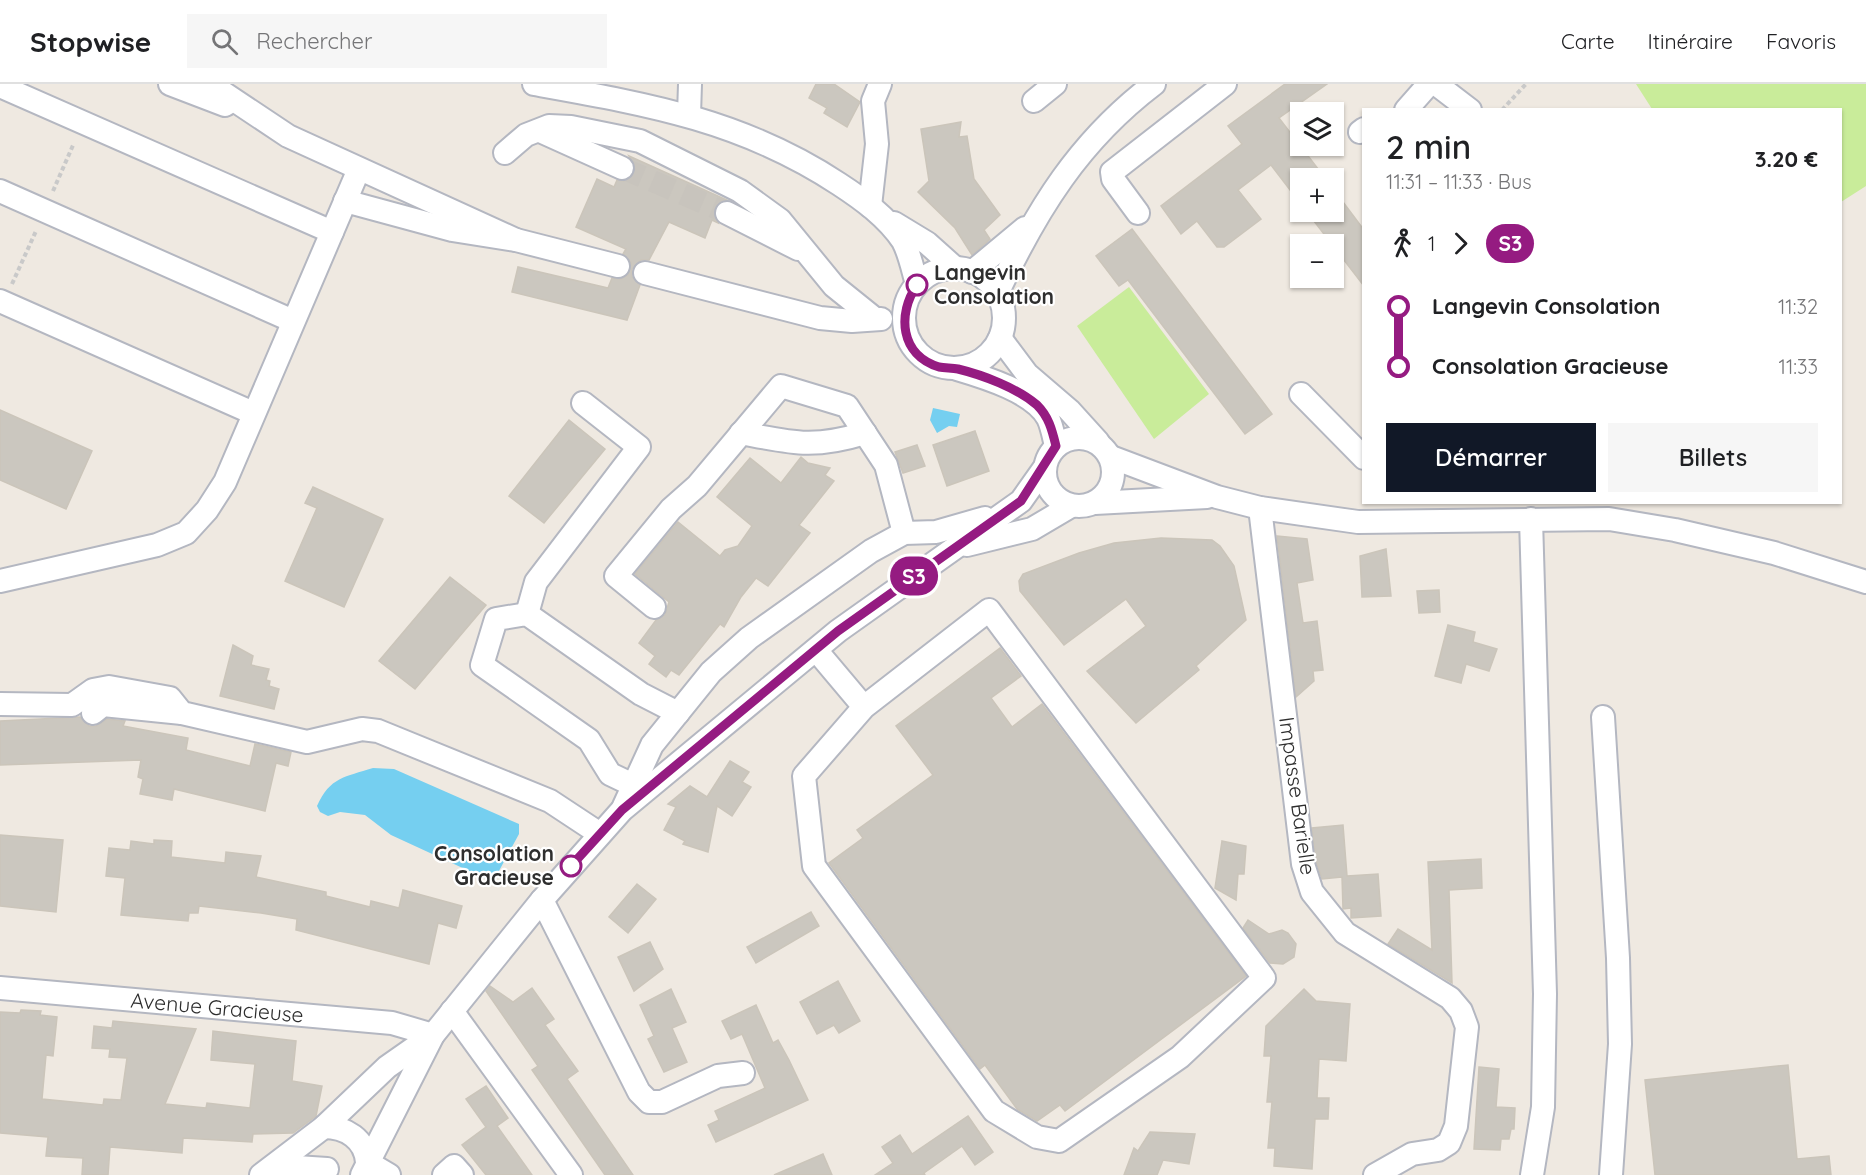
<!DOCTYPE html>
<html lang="fr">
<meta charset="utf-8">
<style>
:root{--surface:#fff;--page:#f6f6f6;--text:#202124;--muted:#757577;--line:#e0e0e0;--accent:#111827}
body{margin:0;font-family:Quicksand,sans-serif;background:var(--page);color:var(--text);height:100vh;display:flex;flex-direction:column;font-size:22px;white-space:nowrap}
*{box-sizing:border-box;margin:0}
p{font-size:20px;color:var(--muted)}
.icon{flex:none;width:33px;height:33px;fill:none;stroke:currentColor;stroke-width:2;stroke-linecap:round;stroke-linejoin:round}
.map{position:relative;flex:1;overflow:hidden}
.drawer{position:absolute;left:1362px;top:24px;width:480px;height:396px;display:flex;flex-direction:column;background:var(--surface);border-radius:0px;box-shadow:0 2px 4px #0004}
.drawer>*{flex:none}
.badge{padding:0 12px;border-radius:20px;font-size:21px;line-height:39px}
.tools{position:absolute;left:1290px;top:18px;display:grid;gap:12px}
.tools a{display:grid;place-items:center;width:54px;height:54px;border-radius:0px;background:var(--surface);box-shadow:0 2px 4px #0004;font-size:30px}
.map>.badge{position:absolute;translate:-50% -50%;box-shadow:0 0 0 3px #fff}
.legs{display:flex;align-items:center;gap:9px;height:66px;padding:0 24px;font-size:20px}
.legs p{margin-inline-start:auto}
.overview{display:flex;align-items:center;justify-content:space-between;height:102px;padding:0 24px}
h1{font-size:33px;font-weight:600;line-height:45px}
.button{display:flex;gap:12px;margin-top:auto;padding:12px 24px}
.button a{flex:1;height:69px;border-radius:0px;background:var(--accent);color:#fff;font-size:24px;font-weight:600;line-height:69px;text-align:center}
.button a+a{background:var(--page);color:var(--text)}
ul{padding:0 24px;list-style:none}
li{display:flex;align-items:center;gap:21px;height:60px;font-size:22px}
li i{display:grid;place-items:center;width:9px;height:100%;margin:0 8px;background:currentColor}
li i::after{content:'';width:15px;height:15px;margin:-8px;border:4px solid;border-radius:50%;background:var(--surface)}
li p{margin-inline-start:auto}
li:first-child i{background:linear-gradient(#0000 50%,currentColor 0)}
li:last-child i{background:linear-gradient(currentColor 50%,#0000 0)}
header{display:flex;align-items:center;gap:36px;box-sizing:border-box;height:84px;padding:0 30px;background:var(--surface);border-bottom:2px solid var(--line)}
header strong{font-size:28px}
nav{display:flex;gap:33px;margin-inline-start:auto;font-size:21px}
.search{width:420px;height:54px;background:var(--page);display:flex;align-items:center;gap:15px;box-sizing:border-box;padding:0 21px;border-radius:0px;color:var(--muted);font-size:22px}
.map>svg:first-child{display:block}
.pitch{fill:#c9ec9a}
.water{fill:#75cff0}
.building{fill:#cbc7bf;stroke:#cbc5ba;stroke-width:1.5}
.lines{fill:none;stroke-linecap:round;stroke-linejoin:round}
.minor-tunnel{stroke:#c8c4bd;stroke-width:22;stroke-dasharray:22 11;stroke-linecap:butt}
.minor-casing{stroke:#b4b7c1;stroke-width:26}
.path{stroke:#c9c9c9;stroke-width:4;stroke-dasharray:4.5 3;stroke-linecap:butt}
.minor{stroke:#fff;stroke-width:22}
.line-1-casing{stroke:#fff;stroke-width:14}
.line-1{stroke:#951b81;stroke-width:9}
.stop-1-dot{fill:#fff;stroke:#951b81;stroke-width:3}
.labels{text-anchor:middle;stroke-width:4.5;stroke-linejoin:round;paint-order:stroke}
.stop-label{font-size:21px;font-weight:bold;fill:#2e2e2e;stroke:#fff;text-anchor:start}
.street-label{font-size:21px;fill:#2e2e2e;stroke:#fff}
</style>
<header>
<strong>Stopwise</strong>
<div class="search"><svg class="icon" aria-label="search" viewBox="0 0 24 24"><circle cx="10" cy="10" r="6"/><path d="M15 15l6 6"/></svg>Rechercher</div>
<nav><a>Carte</a><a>Itinéraire</a><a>Favoris</a></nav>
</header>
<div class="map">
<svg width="1866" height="1091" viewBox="0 0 1866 1091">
<rect width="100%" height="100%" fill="#efe9e1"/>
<g class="pitch">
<polygon points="1636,0 1866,0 1866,102 1841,118 1840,26 1652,25"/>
<polygon points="1129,203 1209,310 1154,355 1077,242"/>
</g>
<g class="water">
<polygon points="933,324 960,330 957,343 949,342 937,349 930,336"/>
<path d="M373 684 394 685 519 740V750L493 798 391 751 365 731 340 728 328 732 320 728 317 722C330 693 345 693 373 684Z"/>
</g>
<g class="building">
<polygon points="816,0 834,0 860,18 847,43 824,29 827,24 809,14"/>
<polygon points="1285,0 1327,0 1279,34 1325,94 1300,94 1300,119 1271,81 1238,106 1261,135 1224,163 1217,163 1197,137 1181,150 1161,122 1242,60 1228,42"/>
<polygon points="961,38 959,53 967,52 974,95 1000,131 984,146 990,155 972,171 955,144 918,108 929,97 921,45"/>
<polygon points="629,72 727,116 720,117 715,123 714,130 718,139 712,136 705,154 669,138 649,176 641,176 632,185 632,193 640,201 627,236 512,208 518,183 608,204 612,194 621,195 628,191 631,179 623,170 626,165 576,143 597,95 614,103 617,96 624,97 634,90 635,82"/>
<polygon points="1334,106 1364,146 1364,202 1307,128 1334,128"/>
<polygon points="1132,145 1272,330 1245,350 1128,196 1119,202 1096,172"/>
<polygon points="0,326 92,367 66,425 0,396"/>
<polygon points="569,336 605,365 544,439 509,412"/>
<polygon points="975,347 989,387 947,402 933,361"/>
<polygon points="917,361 925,382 903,389 895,368"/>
<polygon points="801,373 808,379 830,384 825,391 834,397 799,441 810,449 768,502 756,494 741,513 724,543 720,540 679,591 671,586 666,593 649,580 655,572 639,559 656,536 665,531 669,518 635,490 678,438 720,472 725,466 738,462 752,442 717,413 750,374 781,399"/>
<polygon points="313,403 383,435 344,523 285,497 317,424 305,419"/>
<polygon points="1277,452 1307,455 1313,496 1297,499 1303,539 1317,537 1323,586 1313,587 1314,597 1296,613"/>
<polygon points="1161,454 1212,456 1220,462 1234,482 1246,536 1196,582 1199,586 1136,639 1087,587 1146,542 1126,515 1064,561 1020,507 1019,497 1023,490 1079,469 1114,459"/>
<polygon points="1386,465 1391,512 1362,513 1360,472"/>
<polygon points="450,493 486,521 415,605 379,577"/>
<polygon points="1439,506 1440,528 1419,529 1417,507"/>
<polygon points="1448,541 1475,548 1473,558 1497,565 1489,587 1466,580 1461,599 1435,592"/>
<polygon points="233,561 253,572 251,581 269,585 266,596 270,597 269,602 279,605 274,625 220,612"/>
<polygon points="1000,564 1021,592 991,614 1012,643 1042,620 1246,892 1065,1027 1060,1021 1037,1037 1017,1025 985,981 980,985 829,779 863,754 857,746 933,691 896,642"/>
<polygon points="80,633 89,642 96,642 107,635 125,637 123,642 188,654 186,666 250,682 255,660 291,668 288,682 276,679 265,727 174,705 172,716 140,710 143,695 138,693 141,676 0,681 0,637"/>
<polygon points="730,677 749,688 742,698 751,703 732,732 717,722 708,768 683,760 685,757 664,746 676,723 668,720 690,702 707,713"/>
<polygon points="1343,741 1347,792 1378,790 1381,832 1351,834 1351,824 1343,825 1342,793 1322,795 1316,777 1312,744"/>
<polygon points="0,751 63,756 56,828 0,822"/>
<polygon points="154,756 172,757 171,773 225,779 226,768 261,772 256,793 326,808 326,812 370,823 371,817 399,824 403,806 462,822 456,844 438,839 429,880 296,846 297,835 261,829 199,822 198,829 189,829 188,837 121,831 125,794 106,792 109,764 130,766 131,757 154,760"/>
<polygon points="1222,757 1246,762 1244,790 1238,790 1236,816 1215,804"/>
<polygon points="1481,775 1482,804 1449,806 1452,899 1388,860 1398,845 1432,866 1428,778"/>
<polygon points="637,800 656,815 628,849 609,833"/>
<polygon points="811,828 819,842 756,879 747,863"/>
<polygon points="1248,836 1269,850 1282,846 1288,849 1296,860 1294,873 1283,880 1270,879 1243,844"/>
<polygon points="650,858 663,885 634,907 618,873"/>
<polygon points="838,897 860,937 839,949 834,941 817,950 800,918"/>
<polygon points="490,902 513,918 532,904 554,935 545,941 578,987 567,995 633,1091 605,1091 532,986 538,982 486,907"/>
<polygon points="671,905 686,938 672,944 687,978 664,988 648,955 654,952 640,921"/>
<polygon points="1304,905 1316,917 1350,920 1346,977 1319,975 1317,1014 1329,1014 1328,1035 1315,1035 1312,1085 1274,1082 1275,1064 1268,1064 1272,1018 1267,1018 1271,972 1264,972 1266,942"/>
<polygon points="756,921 773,959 778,956 789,976 808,1016 716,1058 708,1041 719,1036 715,1027 765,1004 742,950 731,955 722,937"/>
<polygon points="21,926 41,927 40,931 57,933 53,972 46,971 42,1015 103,1021 104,1015 121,1016 127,974 109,973 110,965 92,964 94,942 112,944 113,937 196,945 165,1020 206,1024 207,1019 250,1024 255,980 211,976 213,947 296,957 292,997 322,1002 316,1032 293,1049 253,1050 252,1058 183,1054 182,1069 110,1063 108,1091 82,1091 83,1074 46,1072 48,1053 0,1049 0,928 20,929"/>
<polygon points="1788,981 1797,1075 1829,1072 1831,1091 1655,1091 1645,996"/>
<polygon points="1479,983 1499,985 1496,1023 1515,1024 1514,1045 1511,1045 1509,1055 1501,1055 1500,1066 1474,1065"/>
<polygon points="486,1002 508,1034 497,1042 532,1091 486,1091 462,1061 486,1043 466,1015"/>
<polygon points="968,1032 993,1068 975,1081 962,1062 924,1089 925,1091 875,1091 893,1079 882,1063 900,1051 912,1070"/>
<polygon points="1150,1048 1195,1050 1189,1080 1163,1076 1157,1091 1124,1091 1134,1064 1138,1067"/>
<polygon points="823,1070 832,1091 774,1091"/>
</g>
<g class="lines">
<polyline class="minor-tunnel" points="622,84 727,129"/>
<g class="minor-casing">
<g id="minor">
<polyline points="170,0 225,21"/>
<polyline points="210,0 288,52 516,156"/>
<path d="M534 0C646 20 742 36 839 100 862 115 887 133 903 157 910 170 913 187 917 200"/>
<polyline points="1436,0 1470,26"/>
<polyline points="0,2 332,148"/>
<polyline points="1034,17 1055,0"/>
<polyline points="1406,26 1429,0"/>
<polyline points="689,31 690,0"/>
<polyline points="540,47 622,84"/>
<polyline points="1360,48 1364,45"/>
<polyline points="505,69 526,51 549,42 571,43 640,57 740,107 780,136 834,202 875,235"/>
<polyline points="0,107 293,237"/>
<polyline points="345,117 452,146 516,156 618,182"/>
<polyline points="870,122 877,60 873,17 880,0"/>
<polyline points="727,129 798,165"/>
<polyline points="1138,129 1113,95 1112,88 1225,0"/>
<polyline points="894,139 927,159 955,184"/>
<circle cx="954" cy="234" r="50"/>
<polyline points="972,188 1025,144"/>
<polyline points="645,189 820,234 852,237 881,235"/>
<path d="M997 210C1037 125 1079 57 1154 0"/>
<polyline points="0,217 253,329"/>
<polyline points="1000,254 1027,290 1069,326 1098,358"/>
<path d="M957 285C984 293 1034 308 1048 334 1052 342 1054 354 1056 362"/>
<polyline points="1301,310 1364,374"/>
<path d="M741 349C793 359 813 365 865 349"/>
<circle cx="1079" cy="388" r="34"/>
<polyline points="1111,373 1217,413 1260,424 1358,438 1609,435 1675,446 1774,469 1866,498"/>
<polyline points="1095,419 1207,413"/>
<polyline points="1260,424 1303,780 1312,808 1345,849 1450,914 1461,927 1467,943 1456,1042 1449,1059 1438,1066 1412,1070 1375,1091"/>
<polyline points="1531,435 1545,910 1543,1023 1532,1091"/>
<polyline points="967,461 1032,445 1071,422"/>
<polyline points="0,497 157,461 186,449 207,426 225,398 359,85"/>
<polyline points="654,523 616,492 671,425 697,402 781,302 847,322 886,381 904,449"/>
<polyline points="527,530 536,498 639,363 583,319"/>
<polyline points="816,566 864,623 804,692 814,782 994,1027 1037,1053 1059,1057 1180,973 1264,894 989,526 864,623"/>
<polyline points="0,620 72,621 93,606 109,603 170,614 182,629 307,658 362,645 378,647 550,717 600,750"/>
<polyline points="93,629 103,621 182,629"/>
<polyline points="1603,633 1618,874 1620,960 1611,1091"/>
<polyline points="633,701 610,690 589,656 482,581 496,535 527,530 641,610 678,629"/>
<polyline points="624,722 652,661 711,588 749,554 871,467 904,449 936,448 985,434"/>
<polyline points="542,816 639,1008 649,1018 662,1018 718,992 743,989"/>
<polyline points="0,904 392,939 433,951"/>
<polyline points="452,927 571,1091"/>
<path d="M324 1043C346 1043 365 1055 367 1078L389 1091"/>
<polyline points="268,1087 296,1083 327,1085"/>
<polyline points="261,1091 324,1043 387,983 427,955"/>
<polyline points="362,1091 433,951 542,816 622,726 838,547 1021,417 1045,383"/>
<polyline points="444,1091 454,1082 462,1091"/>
</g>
</g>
<g class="path">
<polyline points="1502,26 1526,0"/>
<polyline points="53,107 74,59"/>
<polyline points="12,200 36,147"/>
</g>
<use href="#minor" class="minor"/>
</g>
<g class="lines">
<g class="line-1-casing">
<path id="line-1" d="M571 782 622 726 838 547 1021 417 1056 362C1052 346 1049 333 1037 321 1017 304 983 291 958 285 952 284 945 284 939 283 900 271 897 230 917 201"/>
</g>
<use href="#line-1" class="line-1"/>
</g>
<g class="stop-1-dot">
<circle cx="917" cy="201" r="10"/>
<circle cx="571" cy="782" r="10"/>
</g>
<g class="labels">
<g class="stop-label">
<text x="934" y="196">Langevin<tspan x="934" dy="24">Consolation</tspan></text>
<text x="554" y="777" text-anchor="end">Consolation<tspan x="554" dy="24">Gracieuse</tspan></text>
</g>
<g class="street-label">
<text transform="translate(1297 712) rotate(82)" y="7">Impasse Barielle</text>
<text transform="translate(217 924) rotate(5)" y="7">Avenue Gracieuse</text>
</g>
</g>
</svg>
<div class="tools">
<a><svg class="icon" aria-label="layers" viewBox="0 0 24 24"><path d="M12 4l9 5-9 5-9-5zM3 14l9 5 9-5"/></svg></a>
<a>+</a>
<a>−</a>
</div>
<b class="badge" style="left:914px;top:492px;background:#951b81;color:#fff">S3</b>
<section class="drawer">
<div class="overview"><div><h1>2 min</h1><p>11:31 – 11:33 · Bus</p></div><b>3.20 €</b></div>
<div class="legs"><svg class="icon" aria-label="walk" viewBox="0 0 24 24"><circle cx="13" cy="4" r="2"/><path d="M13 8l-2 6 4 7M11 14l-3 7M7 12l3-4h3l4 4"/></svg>1<svg class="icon" aria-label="forward" viewBox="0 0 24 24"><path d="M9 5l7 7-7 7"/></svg><b class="badge" style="background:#951b81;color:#fff">S3</b></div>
<ul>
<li><i style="color:#951b81"></i><b>Langevin Consolation</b><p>11:32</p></li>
<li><i style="color:#951b81"></i><b>Consolation Gracieuse</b><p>11:33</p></li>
</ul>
<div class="button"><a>Démarrer</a><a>Billets</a></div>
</section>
</div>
